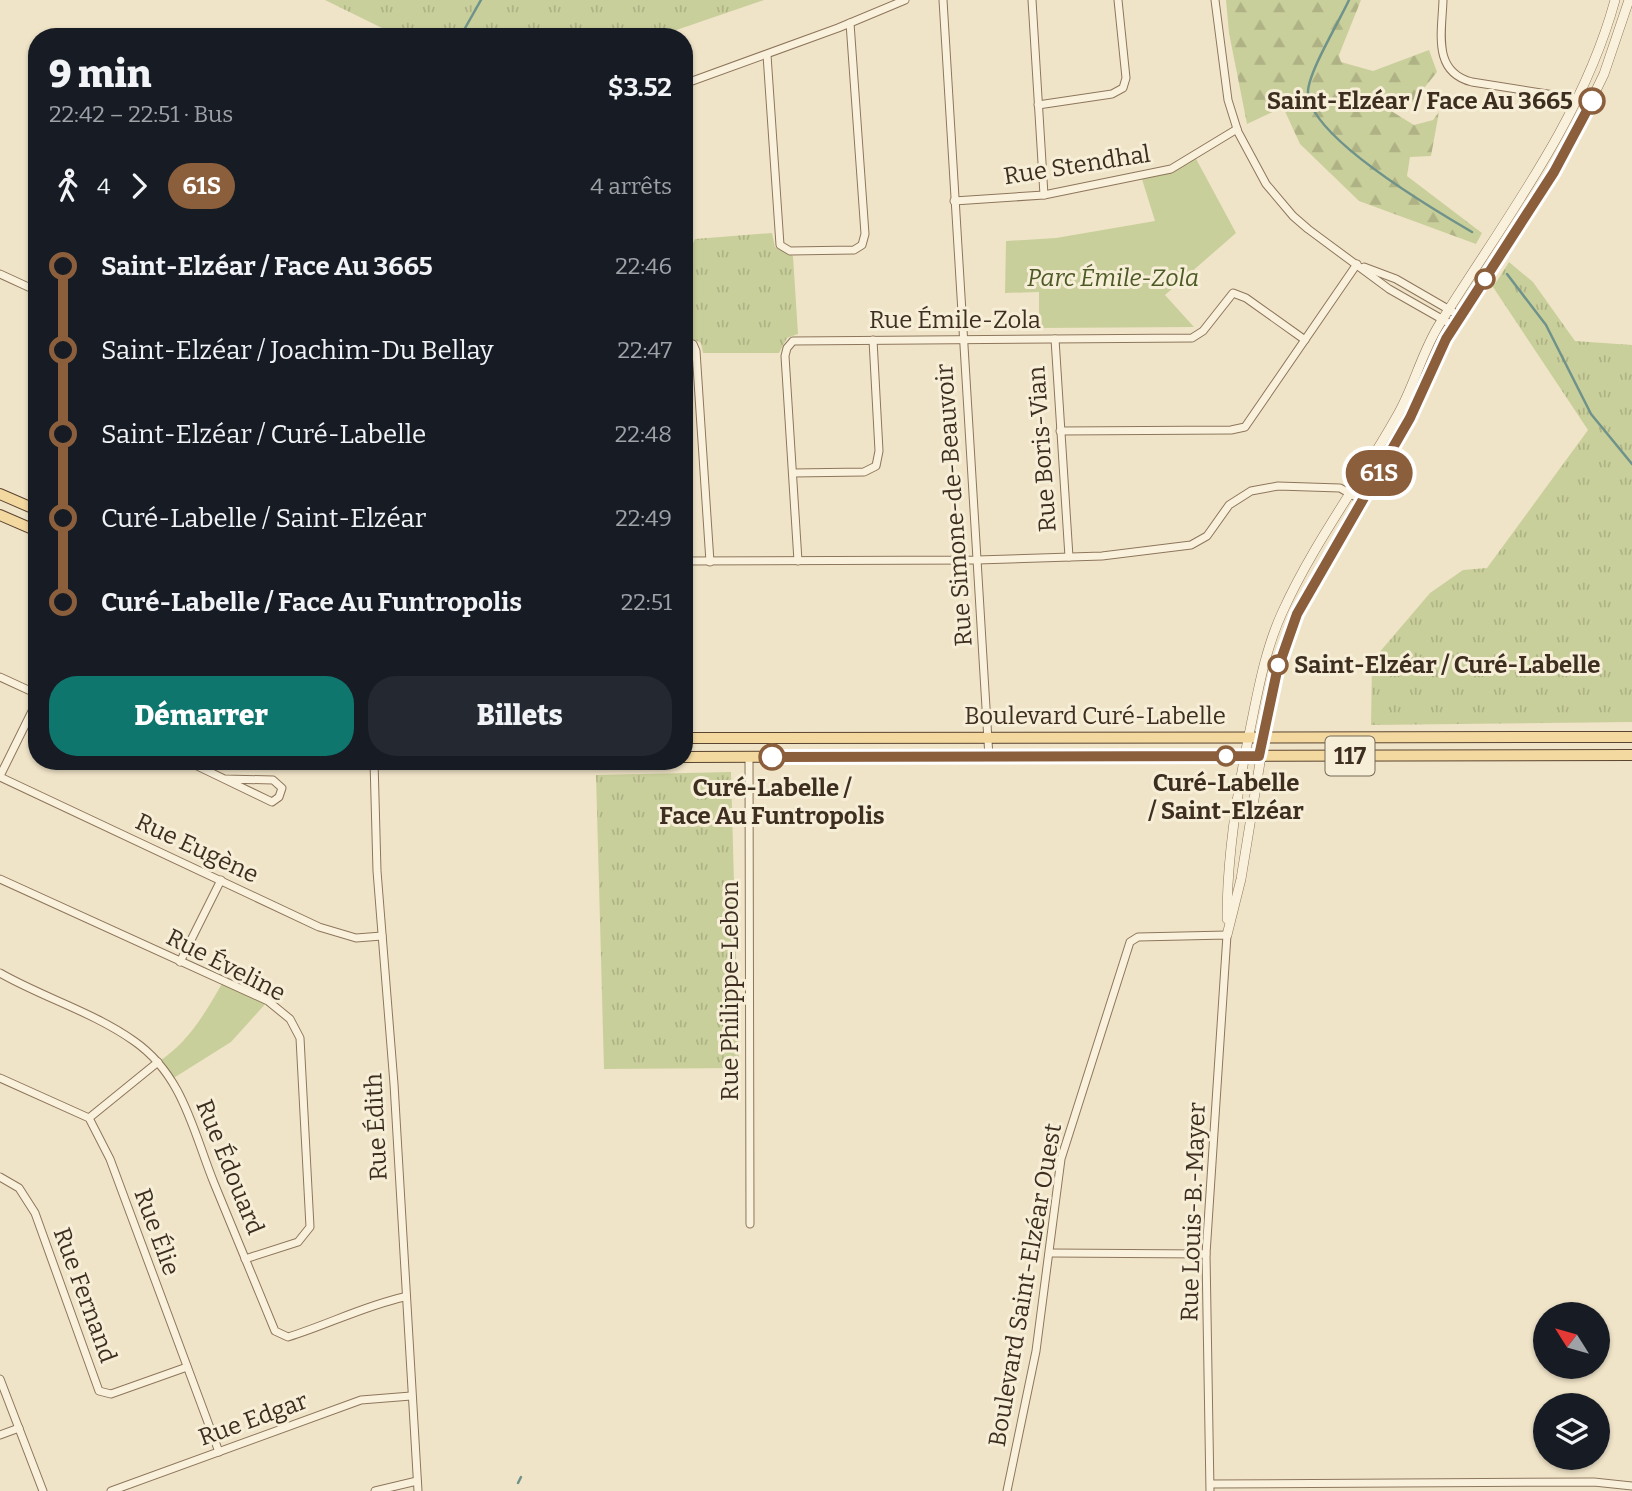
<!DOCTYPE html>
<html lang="fr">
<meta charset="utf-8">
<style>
:root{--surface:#171b24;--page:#242831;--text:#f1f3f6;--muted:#9ea1a6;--accent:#0f766e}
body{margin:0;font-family:Bitter,serif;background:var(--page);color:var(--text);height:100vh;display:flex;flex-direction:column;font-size:26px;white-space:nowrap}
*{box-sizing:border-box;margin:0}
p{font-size:23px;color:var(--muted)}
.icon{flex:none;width:38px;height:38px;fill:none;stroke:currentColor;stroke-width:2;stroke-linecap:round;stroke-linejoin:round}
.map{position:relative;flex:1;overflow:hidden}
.sheet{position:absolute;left:28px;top:28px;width:665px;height:742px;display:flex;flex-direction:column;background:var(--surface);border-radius:28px;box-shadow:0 2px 5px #0004}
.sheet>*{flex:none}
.badge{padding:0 14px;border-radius:23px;font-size:24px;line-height:46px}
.needle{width:46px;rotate:307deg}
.controls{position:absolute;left:1533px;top:1302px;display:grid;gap:14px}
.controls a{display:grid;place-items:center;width:77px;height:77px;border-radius:50%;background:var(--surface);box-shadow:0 2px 5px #0004;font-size:35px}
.map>.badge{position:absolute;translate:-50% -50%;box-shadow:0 0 0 4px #fff}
.legs{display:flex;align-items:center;gap:10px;height:77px;padding:0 21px;font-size:23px}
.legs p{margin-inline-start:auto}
.summary{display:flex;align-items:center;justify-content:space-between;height:119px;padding:0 21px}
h1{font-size:38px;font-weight:800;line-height:52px}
.button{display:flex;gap:14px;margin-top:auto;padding:14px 21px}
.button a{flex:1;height:80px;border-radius:28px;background:var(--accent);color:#fff;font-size:28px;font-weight:800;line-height:80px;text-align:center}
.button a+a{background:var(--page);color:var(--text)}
ul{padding:0 21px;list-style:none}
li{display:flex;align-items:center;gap:24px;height:84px;font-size:26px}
li i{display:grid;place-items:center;width:10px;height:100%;margin:0 9px;background:currentColor}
li i::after{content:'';width:18px;height:18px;margin:-9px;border:5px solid;border-radius:50%;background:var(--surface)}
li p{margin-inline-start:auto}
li:first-child i{background:linear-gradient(#0000 50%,currentColor 0)}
li:last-child i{background:linear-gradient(currentColor 50%,#0000 0)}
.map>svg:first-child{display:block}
.grass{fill:url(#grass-tufts)}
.forest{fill:url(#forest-firs)}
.park{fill:#c9cf9b}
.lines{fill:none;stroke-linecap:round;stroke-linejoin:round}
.stream{stroke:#6f938a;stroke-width:2.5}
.minor-casing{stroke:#8d765c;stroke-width:9}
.tertiary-casing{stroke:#8d765c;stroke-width:10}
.primary-casing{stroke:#5b4430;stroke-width:12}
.minor{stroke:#faf1dc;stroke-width:7}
.tertiary{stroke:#faf1dc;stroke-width:9}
.primary{stroke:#f3d9a0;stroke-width:10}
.line-1-casing{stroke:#fff;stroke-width:16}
.line-1{stroke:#8b5e3c;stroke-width:10}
.stop-1-dot{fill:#fff;stroke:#8b5e3c;stroke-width:3.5}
.labels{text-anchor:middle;stroke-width:6;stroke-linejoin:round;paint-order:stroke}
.shield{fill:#f7eed8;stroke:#756857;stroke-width:2}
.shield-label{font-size:23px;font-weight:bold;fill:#3d2e20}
.stop-label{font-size:24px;font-weight:bold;fill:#3d2e20;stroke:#f7eed8}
.street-label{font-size:24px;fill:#3d2e20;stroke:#f7eed8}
.park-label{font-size:24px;font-style:italic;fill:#4d5a26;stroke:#f7eed8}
</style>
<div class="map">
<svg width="1632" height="1491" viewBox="0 0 1632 1491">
<defs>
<pattern id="grass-tufts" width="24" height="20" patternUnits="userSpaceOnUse" patternTransform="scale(1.75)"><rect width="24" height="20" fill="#c9cf9b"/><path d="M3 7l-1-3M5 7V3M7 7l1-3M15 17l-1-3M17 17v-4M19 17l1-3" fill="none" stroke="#aeb285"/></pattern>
<pattern id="forest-firs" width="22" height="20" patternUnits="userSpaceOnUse" patternTransform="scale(1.75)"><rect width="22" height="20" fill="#c9cf9b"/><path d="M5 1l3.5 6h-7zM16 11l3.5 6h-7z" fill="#aeb285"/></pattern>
</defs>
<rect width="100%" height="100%" fill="#f0e4c8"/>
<g class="grass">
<polygon points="325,0 764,0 656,37 385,37 384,29"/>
<polygon points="772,233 775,247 793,256 798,334 787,338 779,353 703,353 701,343 684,334 684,254 690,250 695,239"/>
<polygon points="1509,262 1533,282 1575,341 1632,345 1632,722 1371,725 1372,661 1430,593 1463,570 1487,568 1588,430 1493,287"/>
<polygon points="731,772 739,1068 604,1069 596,775"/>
</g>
<polygon class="forest" points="1226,0 1361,0 1339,55 1341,62 1373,71 1429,50 1437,72 1413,102 1392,93 1383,106 1414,125 1433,120 1439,112 1431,156 1410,157 1407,176 1482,233 1476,244 1359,201 1300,144 1283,107 1247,124 1229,33"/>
<g class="park">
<polygon points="1194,155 1236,233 1165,295 1194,327 1039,328 1039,292 1005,293 1006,241 1056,238 1155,221 1141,176 1171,169"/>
<path d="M223 982 268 1001 231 1042 172 1079 158 1062C189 1042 205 1013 223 982Z"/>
</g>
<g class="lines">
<g class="stream">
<path d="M1349 0C1340 20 1307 74 1308 93 1310 137 1436 211 1472 232"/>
<polyline points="460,37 481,0"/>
<polyline points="1507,274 1546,325 1591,414 1632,464"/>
<polyline points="518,1483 521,1477"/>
</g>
<g class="minor-casing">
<g id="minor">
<polyline points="943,0 989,757"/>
<polyline points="1032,0 1044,195"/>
<polyline points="1215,0 1228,100 1238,132 1266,184 1293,216 1308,229 1389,289 1454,326"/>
<path d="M1443 0C1442 32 1432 72 1472 82L1592 101"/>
<polyline points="767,55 780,245 790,251 854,250 862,245 865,234 850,23"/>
<polyline points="684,84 838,28 905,0"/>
<polyline points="1038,105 1112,94 1123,88 1126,78 1118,0"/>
<polyline points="684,159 688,238 684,248"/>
<polyline points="954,201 1044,195 1171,169 1237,129"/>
<polyline points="1364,267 1396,279 1460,316"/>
<polyline points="0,274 37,291"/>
<polyline points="1055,339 1069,557"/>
<polyline points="684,341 693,344 696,351 710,562"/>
<polyline points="1060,431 1231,430 1245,427 1357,264"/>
<polyline points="793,473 864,472 876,466 879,451 873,340"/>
<polyline points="684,561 977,560 1102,556 1191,545 1207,536 1229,505 1251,491 1278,486 1340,488 1363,501"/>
<polyline points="798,561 785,356 787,348 793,341 1192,338 1203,331 1233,293 1246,298 1305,340"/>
<polyline points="0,677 37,694"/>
<polyline points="749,757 750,1224"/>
<polyline points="187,761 272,802 279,797 282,788 273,780 225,779"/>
<polyline points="374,761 377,871 394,1084 418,1491"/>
<polyline points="0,776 37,701"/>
<polyline points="0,777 319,927 356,938 382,936"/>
<polyline points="0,879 268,1001 290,1019 300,1038 310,1227 298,1242 245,1259"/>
<polyline points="180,962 221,880"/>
<path d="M0 973C44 998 93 1012 134 1041 183 1075 193 1131 214 1183 234 1232 255 1282 275 1331L288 1337C327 1325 364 1306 404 1297"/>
<polyline points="0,1078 89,1118 110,1159 219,1452"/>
<polyline points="89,1118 158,1062"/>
<polyline points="0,1177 19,1188 35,1213 99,1391 111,1394 187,1367"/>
<polyline points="1050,1253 1206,1254"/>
<polyline points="0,1379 43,1491"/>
<polyline points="0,1435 19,1428"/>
<polyline points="1211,1484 1594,1482 1632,1486"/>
<polyline points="111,1491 361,1400 411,1396"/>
<polyline points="375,1491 417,1481"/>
<polyline points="1007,1491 1036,1351 1061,1159 1130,942 1138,937 1227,935 1206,1254 1210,1491"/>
</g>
</g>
<g class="tertiary-casing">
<g id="tertiary">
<path d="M1227 919C1227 855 1237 792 1250 730 1258 691 1265 650 1282 613 1313 544 1360 482 1397 416 1414 387 1421 354 1439 325 1504 220 1582 121 1615 0"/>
<polyline points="1227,935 1241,879 1270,701 1294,621 1410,418 1446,339 1569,146 1604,74 1629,0"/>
</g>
</g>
<g class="primary-casing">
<g id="primary">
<polyline points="0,494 37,510"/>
<polyline points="0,515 37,531"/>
<polyline points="684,738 1632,737"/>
<polyline points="684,757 1632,755"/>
</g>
</g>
<use href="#minor" class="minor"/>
<use href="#tertiary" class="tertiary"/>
<use href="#primary" class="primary"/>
</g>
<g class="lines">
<g class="line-1-casing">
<polyline id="line-1" points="772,757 1259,756 1277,671 1297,614 1410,418 1446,339 1554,172 1592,101"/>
</g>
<use href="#line-1" class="line-1"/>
</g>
<g class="stop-1-dot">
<circle cx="1592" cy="101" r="12"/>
<circle cx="1485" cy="279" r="9"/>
<circle cx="1278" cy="665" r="9"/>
<circle cx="1226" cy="756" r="9"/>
<circle cx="772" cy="757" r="12"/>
</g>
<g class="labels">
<rect class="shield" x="1325.5" y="736.5" width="49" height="39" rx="5"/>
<g class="shield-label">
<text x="1350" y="764">117</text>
</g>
<g class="stop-label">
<text x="1573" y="109" text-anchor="end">Saint-Elzéar / Face Au 3665</text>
<text x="1294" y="673" text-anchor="start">Saint-Elzéar / Curé-Labelle</text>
<text x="1226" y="791">Curé-Labelle<tspan x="1226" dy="28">/ Saint-Elzéar</tspan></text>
<text x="772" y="796">Curé-Labelle /<tspan x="772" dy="28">Face Au Funtropolis</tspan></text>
</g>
<g class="street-label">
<text transform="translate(1077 165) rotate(-9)" y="8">Rue Stendhal</text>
<text x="955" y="328">Rue Émile-Zola</text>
<text transform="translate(1042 449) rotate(-94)" y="8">Rue Boris-Vian</text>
<text transform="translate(954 505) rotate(-94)" y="8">Rue Simone-de-Beauvoir</text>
<text x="1095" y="724">Boulevard Curé-Labelle</text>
<text transform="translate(197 848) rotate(25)" y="8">Rue Eugène</text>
<text transform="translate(226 965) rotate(27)" y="8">Rue Éveline</text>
<text transform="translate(730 991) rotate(-90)" y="8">Rue Philippe-Lebon</text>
<text transform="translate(376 1127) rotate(-93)" y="8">Rue Édith</text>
<text transform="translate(230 1167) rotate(68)" y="8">Rue Édouard</text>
<text transform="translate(1193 1212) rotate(-88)" y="8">Rue Louis-B.-Mayer</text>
<text transform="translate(157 1232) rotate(70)" y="8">Rue Élie</text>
<text transform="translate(1025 1285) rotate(-80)" y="8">Boulevard Saint-Elzéar Ouest</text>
<text transform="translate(85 1295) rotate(70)" y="8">Rue Fernand</text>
<text transform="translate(253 1419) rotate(-20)" y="8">Rue Edgar</text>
</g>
<g class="park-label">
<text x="1113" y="286">Parc Émile-Zola</text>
</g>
</g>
</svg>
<div class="controls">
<a><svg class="needle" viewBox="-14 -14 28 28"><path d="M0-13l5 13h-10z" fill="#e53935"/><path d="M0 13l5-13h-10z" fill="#9ea1a6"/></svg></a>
<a><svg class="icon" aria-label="layers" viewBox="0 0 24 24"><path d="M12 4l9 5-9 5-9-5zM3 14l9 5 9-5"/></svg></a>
</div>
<b class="badge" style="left:1379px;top:473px;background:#8b5e3c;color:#fff">61S</b>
<section class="sheet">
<div class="summary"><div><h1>9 min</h1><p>22:42 – 22:51 · Bus</p></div><b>$3.52</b></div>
<div class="legs"><svg class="icon" aria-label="walk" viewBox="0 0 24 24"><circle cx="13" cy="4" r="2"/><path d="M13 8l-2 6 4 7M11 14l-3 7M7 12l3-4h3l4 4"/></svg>4<svg class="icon" aria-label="forward" viewBox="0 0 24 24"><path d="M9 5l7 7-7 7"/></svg><b class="badge" style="background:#8b5e3c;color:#fff">61S</b><p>4 arrêts</p></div>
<ul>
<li><i style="color:#8b5e3c"></i><b>Saint-Elzéar / Face Au 3665</b><p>22:46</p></li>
<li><i style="color:#8b5e3c"></i><span>Saint-Elzéar / Joachim-Du Bellay</span><p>22:47</p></li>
<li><i style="color:#8b5e3c"></i><span>Saint-Elzéar / Curé-Labelle</span><p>22:48</p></li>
<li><i style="color:#8b5e3c"></i><span>Curé-Labelle / Saint-Elzéar</span><p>22:49</p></li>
<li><i style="color:#8b5e3c"></i><b>Curé-Labelle / Face Au Funtropolis</b><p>22:51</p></li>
</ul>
<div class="button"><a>Démarrer</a><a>Billets</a></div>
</section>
</div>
